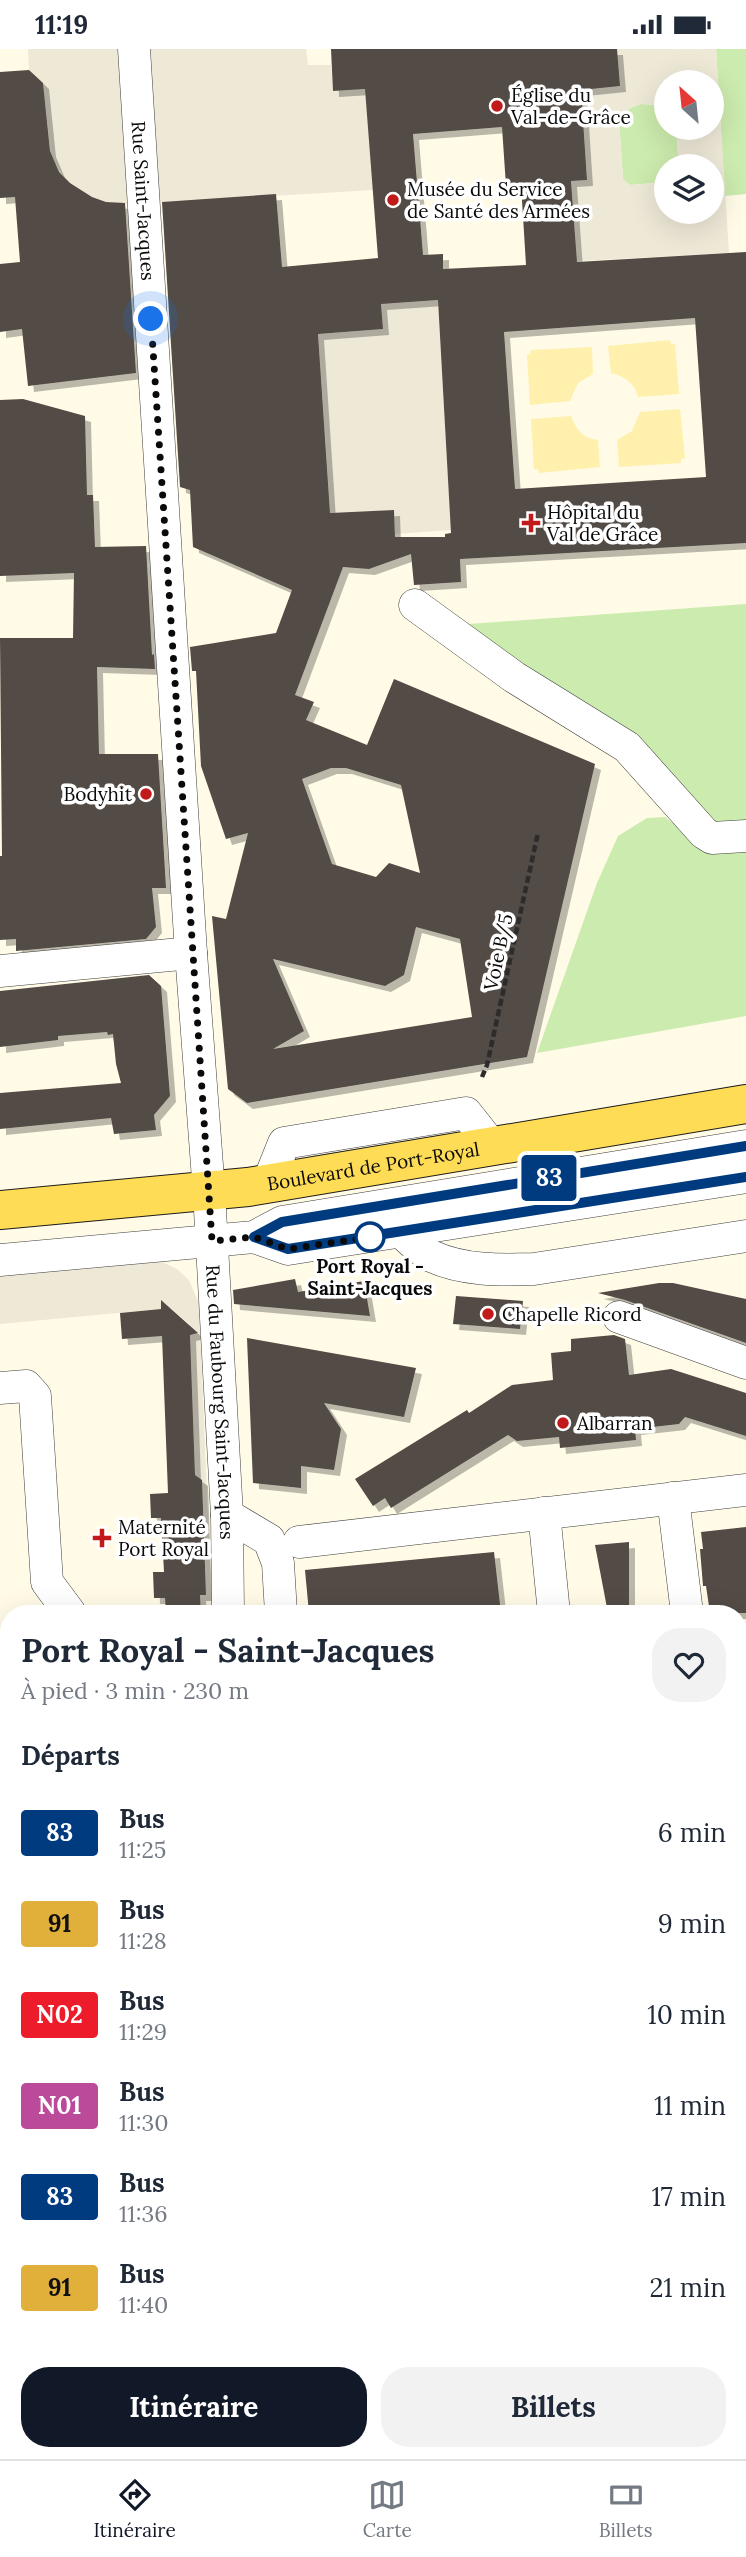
<!DOCTYPE html>
<html lang="fr">
<meta charset="utf-8">
<style>
:root{--surface:#fff;--page:#f2f2f3;--text:#1f2937;--muted:#747a83;--line:#e0e1e3;--accent:#111827}
body{margin:0;font-family:Lora,serif;background:var(--page);color:var(--text);height:100vh;display:flex;flex-direction:column;font-size:26px;white-space:nowrap}
*{box-sizing:border-box;margin:0}
p{font-size:23px;color:var(--muted)}
.icon{flex:none;width:38px;height:38px;fill:none;stroke:currentColor;stroke-width:2;stroke-linecap:round;stroke-linejoin:round}
.map{position:relative;flex:1;overflow:hidden}
.details{position:absolute;left:0px;top:1556px;width:747px;height:856px;display:flex;flex-direction:column;background:var(--surface);border-radius:28px 28px 0 0;box-shadow:0 7px 28px #0002}
.details>*{flex:none}
.badge{padding:0 14px;border-radius:5px;font-size:24px;line-height:46px}
.needle{width:46px;rotate:333deg}
.tools{position:absolute;left:654px;top:21px;display:grid;gap:14px}
.tools a{display:grid;place-items:center;width:70px;height:70px;border-radius:50%;background:var(--surface);box-shadow:0 7px 28px #0002;font-size:35px}
.you{position:absolute;width:35px;height:35px;margin:-18px;border:5px solid #fff;border-radius:50%;background:#1a73e8;box-shadow:0 0 0 10px #1a73e833}
.map>.badge{position:absolute;translate:-50% -50%;box-shadow:0 0 0 4px #fff}
h2{padding:0 21px;font-size:26px;line-height:63px}
.round{display:grid;place-items:center;flex:none;width:74px;height:74px;border-radius:28px;background:var(--page)}
.summary{display:flex;align-items:center;justify-content:space-between;height:119px;padding:0 21px}
h1{font-size:33px;font-weight:800;line-height:52px}
.button{display:flex;gap:14px;margin-top:auto;padding:14px 21px}
.button a{flex:1;height:80px;border-radius:28px;background:var(--accent);color:#fff;font-size:28px;font-weight:800;line-height:80px;text-align:center}
.button a+a{background:var(--page);color:var(--text)}
ul{padding:0;list-style:none}
li{display:flex;align-items:center;gap:21px;height:91px;padding:0 21px}
li div{flex:1}
li b{display:block;font-size:26px}
li em{font-style:normal}
li .badge{min-width:77px;font-weight:700;text-align:center}
.status{display:flex;justify-content:space-between;align-items:center;height:49px;padding:0 35px;background:var(--surface);direction:ltr}
.status svg{height:19px;fill:currentColor}
.menu{display:flex;justify-content:space-around;align-items:center;height:98px;border-top:2px solid var(--line);background:var(--surface);font-size:19px;color:var(--muted)}
.menu a{display:grid;justify-items:center;gap:4px}
.menu .current{color:var(--accent)}
.map>svg:first-child{display:block}
.green{fill:#ccebae}
.sand{fill:#fff0ae}
.plaza{fill:#eee8d7;fill-rule:evenodd}
.building{fill:#534b45;fill-rule:evenodd;filter:url(#shadow)}
.lines{fill:none;stroke-linecap:round;stroke-linejoin:round}
.minor-casing{stroke:#3d3d3d;stroke-width:33}
.major-casing{stroke:#1b1b1b;stroke-width:40}
.path{stroke:#2c2c2c;stroke-width:4.5;stroke-dasharray:7 3.5;stroke-linecap:butt}
.minor{stroke:#fff;stroke-width:32}
.major{stroke:#ffdc56;stroke-width:38}
.line-casing{stroke:#fff;stroke-width:16}
.line{stroke:#003b80;stroke-width:10}
.walk{stroke:#0a0a0a;stroke-width:7;stroke-dasharray:0 12.6}
.poi-dot{fill:#c2191b;stroke:#fff;stroke-width:2.5}
.stop-dot{fill:#fff;stroke:#003b80;stroke-width:3.5}
.labels{text-anchor:middle;stroke-width:7;stroke-linejoin:round;paint-order:stroke}
.poi-label{font-size:19px;fill:#0a0a0a;stroke:#fff;text-anchor:start}
.street-label{font-size:19px;fill:#0a0a0a;stroke:#fff}
.stop-label{font-size:19px;font-weight:bold;fill:#0a0a0a;stroke:#fff}
</style>
<div class="status"><b>11:19</b><svg viewBox="0 0 49 12"><path d="M0 12V9h3v3zM5 12V6h3v6zM10 12V3h3v9zM15 12V0h3v12zM26 1h20v11H26zM47 4h2v5h-2z"/></svg></div>
<div class="map">
<svg width="746" height="2410" viewBox="0 0 746 2410">
<defs>
<filter id="shadow"><feDropShadow dx="6" dy="6" stdDeviation="0" flood-color="#0004"/></filter>
</defs>
<rect width="100%" height="100%" fill="#fffbe6"/>
<g class="green">
<polygon points="716,0 746,0 746,145 725,147"/>
<polygon points="641,55 658,56 667,60 667,79 676,79 679,117 667,117 667,133 630,136 623,130 619,70 630,59"/>
<polygon points="746,555 746,773 718,774 696,764 455,576"/>
<polygon points="665,768 707,802 746,803 746,967 537,1004 597,834 618,787 647,769"/>
</g>
<g class="sand">
<path d="M670 291 671 295H675L679 345 638 348C635 334 624 327 611 324L608 297Z"/>
<polygon points="592,298 593,325 578,334 570,352 530,356 527,306 530,305 531,301"/>
<polygon points="680,360 685,409 681,410 681,414 619,418 617,391 632,382 640,363"/>
<path d="M571 367C576 381 584 390 598 391L600 418 539 424 538 420H534L531 370Z"/>
</g>
<g class="plaza">
<polygon points="28,0 306,0 308,16 331,16 333,42 365,40 374,141 131,155 106,153 92,148 66,131 51,107 43,34 29,21"/>
<path d="M617 0H716L729 204 559 213 575 183 571 132 587 131 581 40 619 37ZM667 33H712V79H676L679 117H712V163H667V133L630 136 623 130 619 70 630 59 641 55 658 56 667 60Z"/>
<polygon points="380,243 398,254 438,251 451,481 395,485 394,461 330,464 325,380 321,379 321,371 324,370 318,285 382,280"/>
<polygon points="147,1212 162,1213 177,1220 189,1231 199,1255 212,1564 201,1564 200,1546 206,1546 202,1432 195,1426 189,1275 171,1259 0,1275 0,1226"/>
<polygon points="0,2391 9,2391 9,2403 191,2405 192,2403 266,2403 261,2410 69,2410 64,2404 0,2403"/>
</g>
<g class="building">
<path d="M331 0H617L620 37 581 41 587 131 571 132 577 213 746 203V494L460 510 461 533 414 536 411 505 369 520 343 518 295 646 314 653 306 671 367 696 394 630 595 715 527 1008 247 1054 228 1040 212 867 226 870 248 784 226 790 201 717 196 622H192L190 598 276 584 292 541 193 498 190 441 180 438 162 153 276 145 282 218 378 209 365 40 333 42ZM502 78 506 137 521 135 526 216 443 220V205L423 206 413 85ZM438 251 451 484 445 485V488H395L394 461 330 464 318 285 383 280 381 255ZM695 269 706 428 515 440 504 283ZM331 719H346L401 736 420 824 389 814 376 828 332 815 302 730ZM416 878 460 890 472 968 273 1000 304 982 273 910 385 937 404 926Z"/>
<polygon points="29,21 43,34 50,102 59,123 70,134 92,148 106,153 125,154 136,324 28,337 22,280 0,283 0,215 20,213 15,148 0,149 0,23"/>
<polygon points="23,350 85,367 87,446 93,446 95,498 146,497 152,606 154,605 155,620 97,618 99,705 158,705 166,839 152,839 156,878 146,890 16,902 16,890 0,891 0,807 2,807 0,589 73,589 74,524 0,527 0,351"/>
<polygon points="149,926 161,937 170,1047 154,1066 156,1081 114,1085 111,1069 0,1080 0,1044 121,1034 116,1015 113,985 108,986 107,983 58,987 58,991 0,998 0,942"/>
<polygon points="295,1230 298,1243 364,1232 370,1267 234,1255 233,1241"/>
<polygon points="659,1234 673,1234 746,1250 746,1294 625,1251 598,1244"/>
<polygon points="456,1247 523,1252 520,1280 453,1275"/>
<polygon points="161,1251 198,1284 190,1286 195,1426 202,1431 206,1546 200,1546 201,1564 166,1564 165,1549 154,1549 153,1523 164,1523 161,1469 151,1469 150,1445 168,1444 162,1287 122,1290 120,1264 161,1260"/>
<polygon points="614,1286 625,1290 629,1326 671,1320 746,1344 746,1387 685,1368 679,1375 635,1380 636,1391 560,1399 559,1388 517,1392 508,1386 391,1459 385,1449 373,1457 355,1430 467,1361 469,1364 512,1336 553,1331 551,1304 571,1302 571,1290"/>
<polygon points="247,1289 416,1319 404,1368 324,1354 341,1380 334,1421 301,1417 301,1439 253,1434"/>
<polygon points="746,1478 746,1564 710,1564 706,1537 703,1537 700,1500 703,1500 701,1483"/>
<polygon points="629,1493 629,1564 608,1564 595,1496"/>
<polygon points="494,1503 501,1564 309,1564 305,1521"/>
</g>
<g class="lines">
<g class="minor-casing">
<g id="minor">
<path id="s1" d="M134 0 191 904 209 1143 227 1466 228 1564"/>
<polyline points="415,556 514,628 627,698 704,784 712,789 746,787"/>
<polyline points="0,922 191,904"/>
<polyline points="268,1134 284,1094 466,1064 493,1098"/>
<path d="M401 1183C410 1191 420 1201 431 1207 464 1222 499 1221 534 1220L746 1187"/>
<polyline points="254,1188 288,1200 746,1128"/>
<polyline points="0,1211 254,1188 282,1173 746,1097"/>
<polyline points="619,1268 746,1314"/>
<polyline points="0,1339 26,1337 35,1347 47,1533 70,1564"/>
<polyline points="673,1449 687,1564"/>
<polyline points="544,1464 554,1564"/>
<polyline points="227,1466 269,1491 278,1514 281,1564"/>
<polyline points="299,1493 746,1441"/>
<polyline points="0,1685 9,1684"/>
<polyline points="738,1831 746,1830"/>
<polyline points="738,1860 746,1859"/>
<polyline points="738,2140 746,2140"/>
<polyline points="283,2403 284,2410"/>
<polyline points="466,2403 466,2410"/>
</g>
</g>
<g class="major-casing">
<g id="major">
<path id="s2" d="M0 1161 248 1138 746 1055"/>
</g>
</g>
<g class="path">
<polyline points="482,1028 487,1016 538,784"/>
<polyline points="738,1969 746,1969"/>
<polyline points="738,2018 746,2018"/>
<polyline points="738,2187 746,2186"/>
</g>
<use href="#minor" class="minor"/>
<use href="#major" class="major"/>
</g>
<g class="lines">
<g class="line-casing">
<polyline id="line" points="746,1097 282,1173 254,1188 288,1200 746,1128"/>
</g>
<use href="#line" class="line"/>
<polyline class="walk" points="151,270 212,1192 254,1188 288,1200 379,1187 370,1188"/>
</g>
<g class="poi-dot">
<circle cx="497" cy="57" r="7"/>
<circle cx="393" cy="151" r="7"/>
<path d="M527.5 463.5h7v7h7v7h-7v7h-7v-7h-7v-7h7z"/>
<circle cx="146" cy="745" r="7"/>
<circle cx="488" cy="1265" r="7"/>
<circle cx="563" cy="1374" r="7"/>
<path d="M98.5 1478.5h7v7h7v7h-7v7h-7v-7h-7v-7h7z"/>
</g>
<circle class="stop-dot" cx="370" cy="1188" r="14"/>
<g class="labels">
<g class="poi-label">
<text x="511" y="53">Église du<tspan x="511" dy="22">Val-de-Grâce</tspan></text>
<text x="407" y="147">Musée du Service<tspan x="407" dy="22">de Santé des Armées</tspan></text>
<text x="547" y="470">Hôpital du<tspan x="547" dy="22">Val de Grâce</tspan></text>
<text x="132" y="752" text-anchor="end">Bodyhit</text>
<text x="502" y="1272">Chapelle Ricord</text>
<text x="577" y="1381">Albarran</text>
<text x="118" y="1485">Maternité<tspan x="118" dy="22">Port Royal</tspan></text>
</g>
<g class="street-label">
<text dy="7" stroke="none"><textPath href="#s1" startOffset="152">Rue Saint-Jacques</textPath></text>
<text transform="translate(498 903) rotate(-78)" y="7">Voie B/5</text>
<text dy="7" stroke="none"><textPath href="#s2" startOffset="376">Boulevard de Port-Royal</textPath></text>
<text dy="7" stroke="none"><textPath href="#s1" startOffset="1356">Rue du Faubourg Saint-Jacques</textPath></text>
</g>
<g class="stop-label">
<text x="370" y="1224">Port Royal -<tspan x="370" dy="22">Saint-Jacques</tspan></text>
</g>
</g>
</svg>
<div class="tools">
<a><svg class="needle" viewBox="-14 -14 28 28"><path d="M0-13l5 13h-10z" fill="#e53935"/><path d="M0 13l5-13h-10z" fill="#747a83"/></svg></a>
<a><svg class="icon" aria-label="layers" viewBox="0 0 24 24"><path d="M12 4l9 5-9 5-9-5zM3 14l9 5 9-5"/></svg></a>
</div>
<div class="you" style="left:151px;top:270px"></div>
<b class="badge" style="left:549px;top:1129px;background:#003b80;color:#fff">83</b>
<section class="details">
<div class="summary"><div><h1>Port Royal - Saint-Jacques</h1><p>À pied · 3 min · 230 m</p></div><a class="round"><svg class="icon" aria-label="heart" viewBox="0 0 24 24"><path d="M12 20l-8-8c-3-5 5-10 8-4 3-6 11-1 8 4z"/></svg></a></div>
<h2>Départs</h2>
<ul>
<li><span class="badge" style="background:#003b80;color:#fff">83</span><div><b>Bus</b><p>11:25</p></div><em>6 min</em></li>
<li><span class="badge" style="background:#e0b03a;color:#111">91</span><div><b>Bus</b><p>11:28</p></div><em>9 min</em></li>
<li><span class="badge" style="background:#ed1c2a;color:#fff">N02</span><div><b>Bus</b><p>11:29</p></div><em>10 min</em></li>
<li><span class="badge" style="background:#bb4a9b;color:#fff">N01</span><div><b>Bus</b><p>11:30</p></div><em>11 min</em></li>
<li><span class="badge" style="background:#003b80;color:#fff">83</span><div><b>Bus</b><p>11:36</p></div><em>17 min</em></li>
<li><span class="badge" style="background:#e0b03a;color:#111">91</span><div><b>Bus</b><p>11:40</p></div><em>21 min</em></li>
</ul>
<div class="button"><a>Itinéraire</a><a>Billets</a></div>
</section>
</div>
<nav class="menu">
<a class="current"><svg class="icon" aria-label="directions" viewBox="0 0 24 24"><path d="M12 3l9 9-9 9-9-9zM9 14v-3h6M13 9l2 2-2 2"/></svg>Itinéraire</a>
<a><svg class="icon" aria-label="map" viewBox="0 0 24 24"><path d="M3 6l6-2 6 2 6-2v14l-6 2-6-2-6 2zM9 4v14M15 6v14"/></svg>Carte</a>
<a><svg class="icon" aria-label="tickets" viewBox="0 0 24 24"><path d="M3 7h18v10H3zM15 7v10"/></svg>Billets</a>
</nav>
